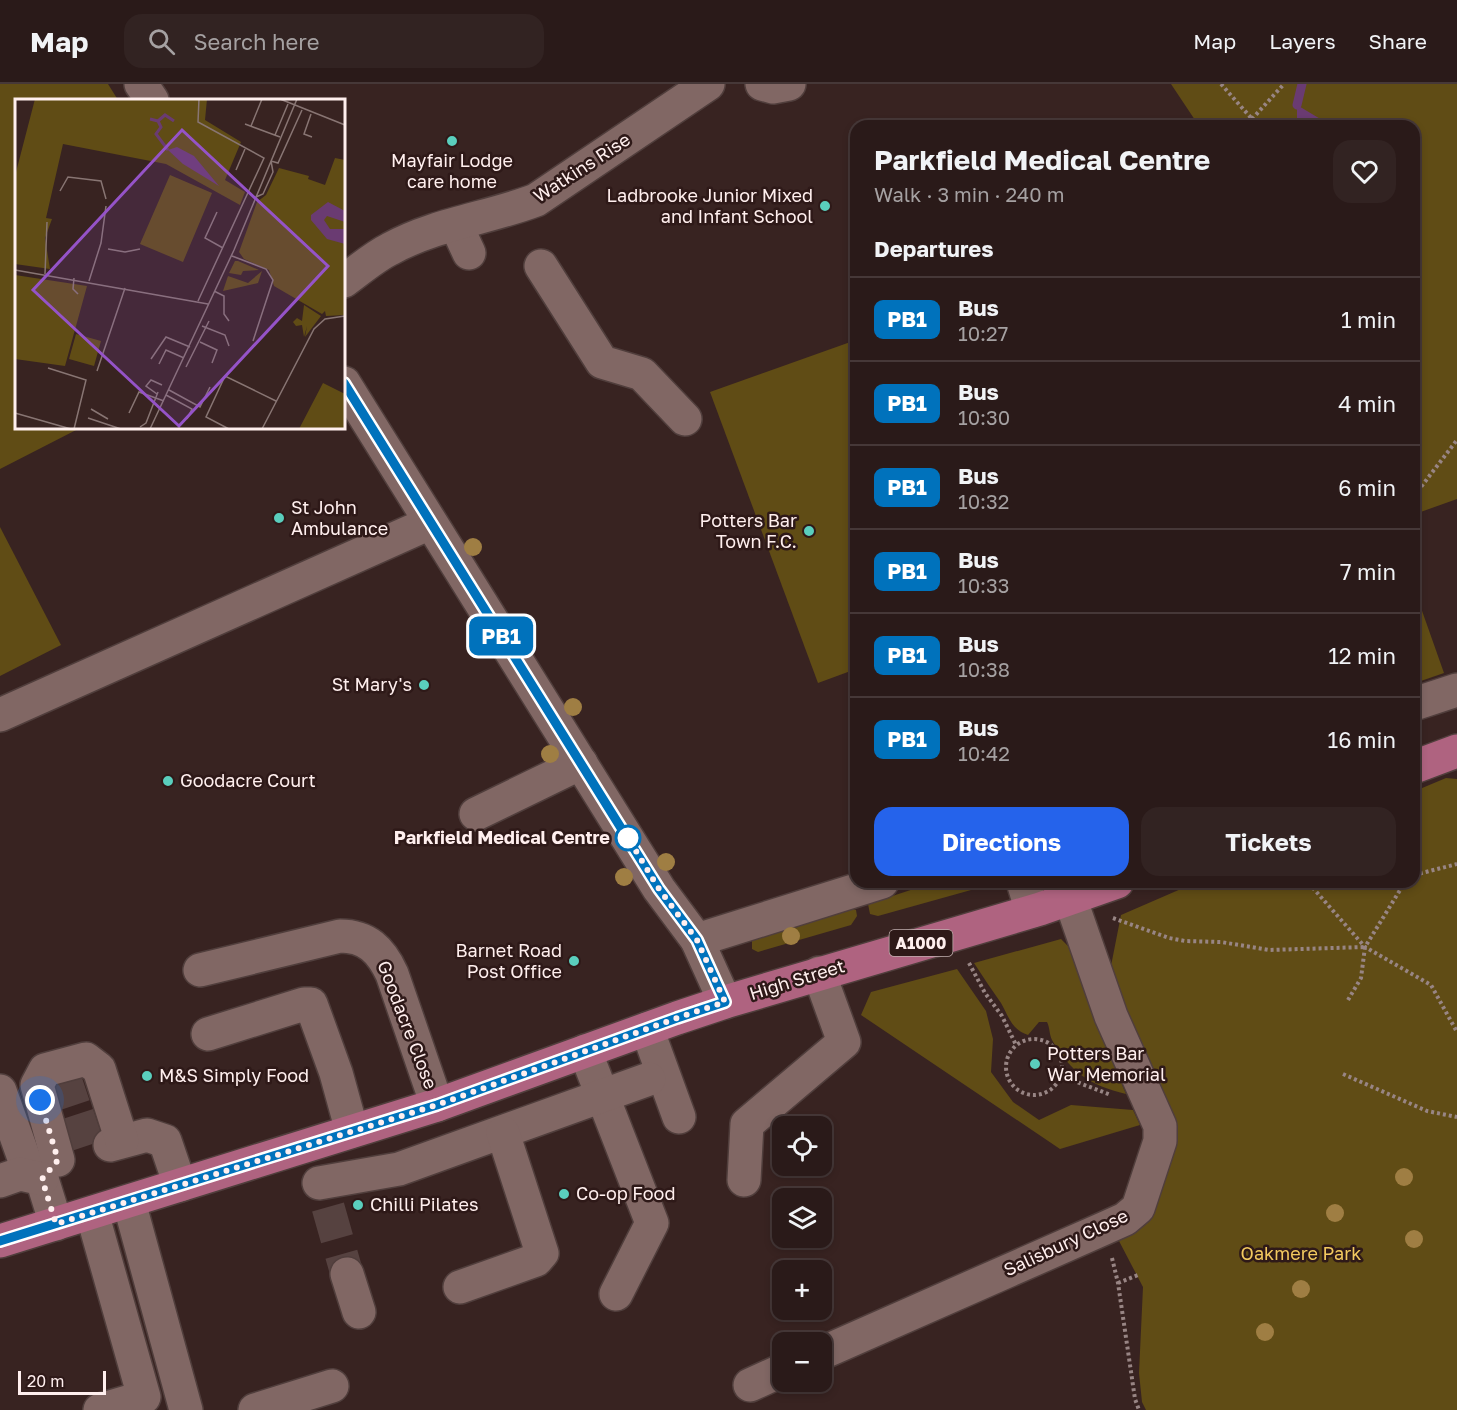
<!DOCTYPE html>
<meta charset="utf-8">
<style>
:root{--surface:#2a1a19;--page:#322322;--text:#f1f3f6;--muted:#a5a1a2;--line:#463838;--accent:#2563eb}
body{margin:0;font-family:"Golos Text",sans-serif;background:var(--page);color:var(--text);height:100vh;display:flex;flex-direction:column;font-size:22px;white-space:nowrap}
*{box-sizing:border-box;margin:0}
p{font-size:20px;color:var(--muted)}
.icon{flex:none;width:33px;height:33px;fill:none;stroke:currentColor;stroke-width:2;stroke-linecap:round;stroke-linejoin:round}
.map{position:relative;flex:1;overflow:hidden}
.details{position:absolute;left:850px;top:36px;width:570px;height:768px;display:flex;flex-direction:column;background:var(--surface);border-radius:18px;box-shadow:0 3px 9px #0003,0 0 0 2px var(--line)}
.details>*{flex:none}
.badge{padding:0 12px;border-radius:9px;font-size:21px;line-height:39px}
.controls{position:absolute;left:772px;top:1032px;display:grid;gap:12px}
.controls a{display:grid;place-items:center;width:60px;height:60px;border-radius:12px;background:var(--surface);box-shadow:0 3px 9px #0003,0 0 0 2px var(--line);font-size:30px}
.scale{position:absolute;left:18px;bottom:15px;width:88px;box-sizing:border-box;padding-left:6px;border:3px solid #ffefee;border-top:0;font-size:16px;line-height:21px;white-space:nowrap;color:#ffefee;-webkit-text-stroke:4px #2e1918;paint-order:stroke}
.you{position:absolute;width:30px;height:30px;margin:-15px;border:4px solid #fff;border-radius:50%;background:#1a73e8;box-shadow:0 0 0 9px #1a73e833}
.map>.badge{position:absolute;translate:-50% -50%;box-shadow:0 0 0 3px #fff}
h2{padding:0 24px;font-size:22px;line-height:54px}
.round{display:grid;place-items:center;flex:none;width:63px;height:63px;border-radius:18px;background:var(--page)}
.head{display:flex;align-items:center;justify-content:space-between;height:102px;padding:0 24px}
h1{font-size:28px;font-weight:700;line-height:45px}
.button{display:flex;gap:12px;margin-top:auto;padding:12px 24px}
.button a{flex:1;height:69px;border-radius:18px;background:var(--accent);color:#fff;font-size:24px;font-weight:700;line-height:69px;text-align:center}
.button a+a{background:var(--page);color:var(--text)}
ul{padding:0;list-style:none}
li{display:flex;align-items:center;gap:18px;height:84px;padding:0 24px;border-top:2px solid var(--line)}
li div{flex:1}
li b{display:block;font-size:22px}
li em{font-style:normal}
li .badge{min-width:66px;font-weight:700;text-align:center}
header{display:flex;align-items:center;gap:36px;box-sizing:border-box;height:84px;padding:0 30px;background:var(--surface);border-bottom:2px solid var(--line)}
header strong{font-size:28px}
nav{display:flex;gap:33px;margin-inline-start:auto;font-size:21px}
.search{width:420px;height:54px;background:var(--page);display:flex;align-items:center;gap:15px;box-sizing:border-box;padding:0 21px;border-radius:18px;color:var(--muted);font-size:22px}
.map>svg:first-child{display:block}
.green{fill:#604c15}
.water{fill:#6a3b72}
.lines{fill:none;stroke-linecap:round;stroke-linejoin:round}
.stream{stroke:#6a3b72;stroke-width:9}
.minor-tunnel{stroke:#564240;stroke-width:33;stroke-dasharray:33 16;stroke-linecap:butt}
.minor-casing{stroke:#503e3c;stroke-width:36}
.major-casing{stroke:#503e3c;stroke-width:36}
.path{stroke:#988584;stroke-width:4;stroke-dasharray:3 3;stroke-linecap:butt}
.minor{stroke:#816764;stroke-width:33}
.major{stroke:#af6380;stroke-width:33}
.tree{fill:#9f7e43}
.line-casing{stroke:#fff;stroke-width:14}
.line{stroke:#0072bc;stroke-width:9}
.walk{stroke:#ffefee;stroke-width:6;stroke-dasharray:0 10.8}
.poi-dot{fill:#5acebd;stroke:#2e1918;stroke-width:2}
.stop-dot{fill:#fff;stroke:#0072bc;stroke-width:3}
.labels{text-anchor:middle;stroke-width:5;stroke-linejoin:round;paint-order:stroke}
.shield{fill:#2e1918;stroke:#c0afae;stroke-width:1.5}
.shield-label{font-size:16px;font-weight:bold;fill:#ffefee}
.poi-label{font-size:18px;fill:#ffefee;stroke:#2e1918;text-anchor:start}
.street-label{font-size:18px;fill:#ffefee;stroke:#2e1918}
.stop-label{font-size:18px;font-weight:bold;fill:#ffefee;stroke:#2e1918;text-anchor:end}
.park-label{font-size:18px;fill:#f3c95f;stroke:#2e1918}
.inset-river{fill:none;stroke:#6a3b72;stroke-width:3}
.inset-road{fill:none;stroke:#887573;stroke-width:1.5}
.view{fill:#9553c8;fill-opacity:0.15;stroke:#9553c8;stroke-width:3}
.inset-edge{fill:none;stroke:#ffefee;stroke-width:3}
</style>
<header>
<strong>Map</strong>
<div class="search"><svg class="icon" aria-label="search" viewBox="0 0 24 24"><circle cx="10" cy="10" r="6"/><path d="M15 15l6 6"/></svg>Search here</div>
<nav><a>Map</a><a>Layers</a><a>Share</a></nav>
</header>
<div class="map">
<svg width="1457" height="1326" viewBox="0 0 1457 1326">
<rect width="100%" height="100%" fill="#382321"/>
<g class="green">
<polygon points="0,0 108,0 118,16 16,16 16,344 80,344 0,385"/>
<polygon points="1171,0 1457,0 1457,415 1415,430 1414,42 1199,42"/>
<polygon points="856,256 856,585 818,599 710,308"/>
<polygon points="0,443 61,561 0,592"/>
<polygon points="1415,507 1444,589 1415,599 1414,599"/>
<polygon points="1446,694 1457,695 1457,1326 1146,1326 1142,1318 1139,1289 1143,1203 1119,1157 1150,1130 1171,1059 1110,887 1121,831 1197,798 1414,798 1415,707"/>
<polygon points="935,798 992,798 989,801 878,832 870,830 868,820"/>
<polygon points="853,825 856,826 857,832 851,841 758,868 752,865 752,854 758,852 761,854"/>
<path d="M1061 855 1074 868 1093 932 1126 1010C1090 1001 1071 989 1052 956 1049 950 1050 944 1047 938H1039L1028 951C1011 945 1009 933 1001 919 992 906 983 893 974 879Z"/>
<polygon points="957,885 986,927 993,955 991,988 1013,1018 1039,1036 1071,1021 1133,1026 1140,1041 1060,1065 861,931 871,908"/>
</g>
<polygon class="water" points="1297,21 1332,42 1297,42"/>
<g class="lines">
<polyline class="stream" points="1297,21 1302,0"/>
<g class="minor-tunnel">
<polyline points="53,1011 89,999"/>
<polyline points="67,1051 103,1039"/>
<polyline points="328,1123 347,1190"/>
</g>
<g class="minor-casing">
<g id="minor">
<polyline points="141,0 152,16"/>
<polyline points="762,0 773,3 789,0"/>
<polyline points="456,141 469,169"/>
<polyline points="541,182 602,278 642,290 685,335"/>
<path d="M344 197C359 186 374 173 390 165 435 140 489 134 536 116L708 0"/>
<polyline points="344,299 659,805 697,856 725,918"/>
<polyline points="1414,620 1457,606"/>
<polyline points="0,631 430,439"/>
<polyline points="476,730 581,679"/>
<polyline points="1023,798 1032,827"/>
<polyline points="697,856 882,798"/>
<path d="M200 886 340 852C367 852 381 866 392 890L437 1021"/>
<polyline points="647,945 679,1033"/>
<polyline points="208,950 304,920 311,920 336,989 352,1047"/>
<polyline points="585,967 652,1139 616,1210"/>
<polyline points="0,1007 25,1077 42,1095 56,1140"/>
<polyline points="110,1061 147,1051 165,1057 180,1101"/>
<polyline points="58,1076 37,1001 45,986 86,975 99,985 122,1057"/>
<polyline points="744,1096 747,1040 844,958 819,889"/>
<polyline points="0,1097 20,1090 42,1095"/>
<polyline points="319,1099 399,1085 649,995"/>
<polyline points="129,1118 186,1326"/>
<polyline points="92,1129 144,1313 100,1326"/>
<polyline points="347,1190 359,1228"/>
<polyline points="460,1203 536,1176 542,1169 503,1049"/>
<polyline points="822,1269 1105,1144 1125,1135 1138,1124 1160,1057 1160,1042 1111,932 1070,814"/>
<polyline points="750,1301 783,1286"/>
<polyline points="255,1326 332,1302"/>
</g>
</g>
<g class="major-casing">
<g id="major">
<polyline points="1414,683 1457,667"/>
<polyline points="0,1157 437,1021 677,934 725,918 1040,825 1117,798"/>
</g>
</g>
<g class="path">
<polyline points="1221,0 1252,35 1254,42"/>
<polyline points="1252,35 1284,0"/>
<polyline points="1414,412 1457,356"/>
<polyline points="1414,791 1457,780"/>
<polyline points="1310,798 1313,804 1365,863 1431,901 1457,948"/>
<polyline points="1113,834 1169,854 1185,857 1221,858 1269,866 1365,863"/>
<polyline points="969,879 985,909 1002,932 1016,961"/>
<polyline points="1348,916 1361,894 1365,863 1405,798"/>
<circle cx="1034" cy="983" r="28"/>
<polyline points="1343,990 1427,1027 1457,1033"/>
<polyline points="1061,992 1111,1011"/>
<polyline points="1112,1174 1118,1199 1135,1315 1139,1326"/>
<polyline points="1118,1199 1138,1191"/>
</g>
<use href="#minor" class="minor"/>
<use href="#major" class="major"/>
</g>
<g class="tree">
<circle cx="473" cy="463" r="9"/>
<circle cx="482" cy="555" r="9"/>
<circle cx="573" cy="623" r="9"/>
<circle cx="550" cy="670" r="9"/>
<circle cx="666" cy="778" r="9"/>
<circle cx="624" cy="793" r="9"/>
<circle cx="791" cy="852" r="9"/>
<circle cx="1404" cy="1093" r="9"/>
<circle cx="1335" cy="1129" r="9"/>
<circle cx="1414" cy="1155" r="9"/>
<circle cx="1301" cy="1205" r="9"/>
<circle cx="1265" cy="1248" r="9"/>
</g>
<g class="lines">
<g class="line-casing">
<polyline id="line" points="0,1157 437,1021 677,934 725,918 697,856 659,805 344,299"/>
</g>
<use href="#line" class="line"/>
<polyline class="walk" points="40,1016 58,1076 42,1095 56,1140 437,1021 677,934 725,918 697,856 659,805 624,747 628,754"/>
</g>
<g class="poi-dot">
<circle cx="452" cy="57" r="6"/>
<circle cx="825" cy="122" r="6"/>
<circle cx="279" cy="434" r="6"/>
<circle cx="809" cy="447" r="6"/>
<circle cx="424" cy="601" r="6"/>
<circle cx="168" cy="697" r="6"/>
<circle cx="574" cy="877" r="6"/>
<circle cx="1035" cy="980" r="6"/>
<circle cx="147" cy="992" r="6"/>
<circle cx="564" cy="1110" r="6"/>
<circle cx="358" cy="1121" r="6"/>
</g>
<circle class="stop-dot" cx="628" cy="754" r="12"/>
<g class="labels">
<rect class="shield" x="889.5" y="846" width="63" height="26" rx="4.5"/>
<g class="shield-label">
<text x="921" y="865">A1000</text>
</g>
<g class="poi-label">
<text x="452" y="83" text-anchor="middle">Mayfair Lodge<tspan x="452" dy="21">care home</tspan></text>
<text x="813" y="118" text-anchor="end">Ladbrooke Junior Mixed<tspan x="813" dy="21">and Infant School</tspan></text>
<text x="291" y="430">St John<tspan x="291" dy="21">Ambulance</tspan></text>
<text x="797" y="443" text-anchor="end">Potters Bar<tspan x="797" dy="21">Town F.C.</tspan></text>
<text x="412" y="607" text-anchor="end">St Mary's</text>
<text x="180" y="703">Goodacre Court</text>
<text x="562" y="873" text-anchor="end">Barnet Road<tspan x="562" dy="21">Post Office</tspan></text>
<text x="1047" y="976">Potters Bar<tspan x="1047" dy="21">War Memorial</tspan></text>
<text x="159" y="998">M&amp;S Simply Food</text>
<text x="576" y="1116">Co-op Food</text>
<text x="370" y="1127">Chilli Pilates</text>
</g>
<g class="street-label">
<text transform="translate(582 84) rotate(-33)" y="6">Watkins Rise</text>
<text transform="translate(797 896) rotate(-17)" y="6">High Street</text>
<text transform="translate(407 941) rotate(69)" y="6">Goodacre Close</text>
<text transform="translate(1066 1159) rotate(-25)" y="6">Salisbury Close</text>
</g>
<g class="stop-label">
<text x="610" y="760">Parkfield Medical Centre</text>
</g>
<g class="park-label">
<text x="1301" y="1176">Oakmere Park</text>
</g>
</g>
<g transform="translate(15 15)">
<rect width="330" height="330" fill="#382321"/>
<path d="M20 0H192L190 21 226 43 210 81 230 93 225 106 151 65 48 45 31 119 37 120 30 139 35 170 0 165V77ZM320 59 330 61V216L311 217 310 212 307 215 259 187 254 171 229 160 224 153 242 103 251 96 264 69 294 77 293 80 310 86ZM155 76 197 94 168 163 125 145ZM220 162H223L244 171 228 172 226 176 214 174ZM247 172 243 184 208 192 213 177 233 184ZM0 176 72 187 50 267 0 260ZM289 206 306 217 290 238 292 227 289 238 287 226 281 227 278 223 282 219 287 222ZM61 235 86 242 79 267 54 260ZM308 284 330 295V330H284Z" fill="#604c15"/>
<path d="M162 48 179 57 204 87 168 65 153 51ZM313 103 330 112V123L312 117 309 121 315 130H330V145L312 140 296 121V116Z" fill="#6a3b72"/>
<path class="inset-river" d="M135 20 143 22 150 16 159 22M143 22 146 28 141 35 153 51"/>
<path class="inset-road" d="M265 0 330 26M296 15 289 35 297 38M230 25 265 38M236 27 247 0M260 36 273 5M256 62 263 64 287 11M221 71 230 50M45 92 53 78 86 82 91 100M241 98 248 95 258 73 256 62M202 113 190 139 208 149M93 150 110 153 125 150M217 157 251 170 258 181 238 242M0 171 193 205M30 175 32 123M59 179 58 190 63 195M74 182 86 144 91 107M199 192 209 197V215L214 222M183 202 249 59 183 23 184 0M187 227 210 236 214 247M185 243 202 251 197 264M136 260 151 238 175 248M144 265 151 251 169 259M171 268 194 222M33 269 71 281 59 330M82 272 110 189M154 291 185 308 195 288M142 295 131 287 136 281 147 286M151 296 177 310 172 320M76 310 93 320M0 314 56 330M114 314 124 293 149 302M73 319 106 330M125 328 131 324 143 293M135 330 219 151 282 0M214 330 191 318 210 277 261 302M247 330 299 230 310 220 330 217"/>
<path class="view" d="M167 31 313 167 164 327 18 191Z"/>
<rect width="330" height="330" class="inset-edge"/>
</g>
</svg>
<div class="controls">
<a><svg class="icon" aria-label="locate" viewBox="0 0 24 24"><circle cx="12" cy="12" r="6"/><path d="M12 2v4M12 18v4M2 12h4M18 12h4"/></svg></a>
<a><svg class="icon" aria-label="layers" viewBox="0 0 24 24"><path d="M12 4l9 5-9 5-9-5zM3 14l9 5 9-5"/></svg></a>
<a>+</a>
<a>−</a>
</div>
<div class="scale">20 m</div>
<div class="you" style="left:40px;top:1016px"></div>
<b class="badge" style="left:501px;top:552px;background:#0072bc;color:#fff">PB1</b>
<section class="details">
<div class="head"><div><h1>Parkfield Medical Centre</h1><p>Walk · 3 min · 240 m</p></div><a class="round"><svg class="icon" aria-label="heart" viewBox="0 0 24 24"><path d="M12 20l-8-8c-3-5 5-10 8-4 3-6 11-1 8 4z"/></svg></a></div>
<h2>Departures</h2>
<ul>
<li><span class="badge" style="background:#0072bc;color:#fff">PB1</span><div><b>Bus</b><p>10:27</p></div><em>1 min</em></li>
<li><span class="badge" style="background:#0072bc;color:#fff">PB1</span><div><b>Bus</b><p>10:30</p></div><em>4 min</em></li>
<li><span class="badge" style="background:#0072bc;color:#fff">PB1</span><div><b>Bus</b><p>10:32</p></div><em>6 min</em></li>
<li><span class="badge" style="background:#0072bc;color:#fff">PB1</span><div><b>Bus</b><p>10:33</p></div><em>7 min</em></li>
<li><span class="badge" style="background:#0072bc;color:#fff">PB1</span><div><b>Bus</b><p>10:38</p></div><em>12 min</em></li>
<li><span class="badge" style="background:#0072bc;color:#fff">PB1</span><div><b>Bus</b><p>10:42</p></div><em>16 min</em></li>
</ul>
<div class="button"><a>Directions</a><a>Tickets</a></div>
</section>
</div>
